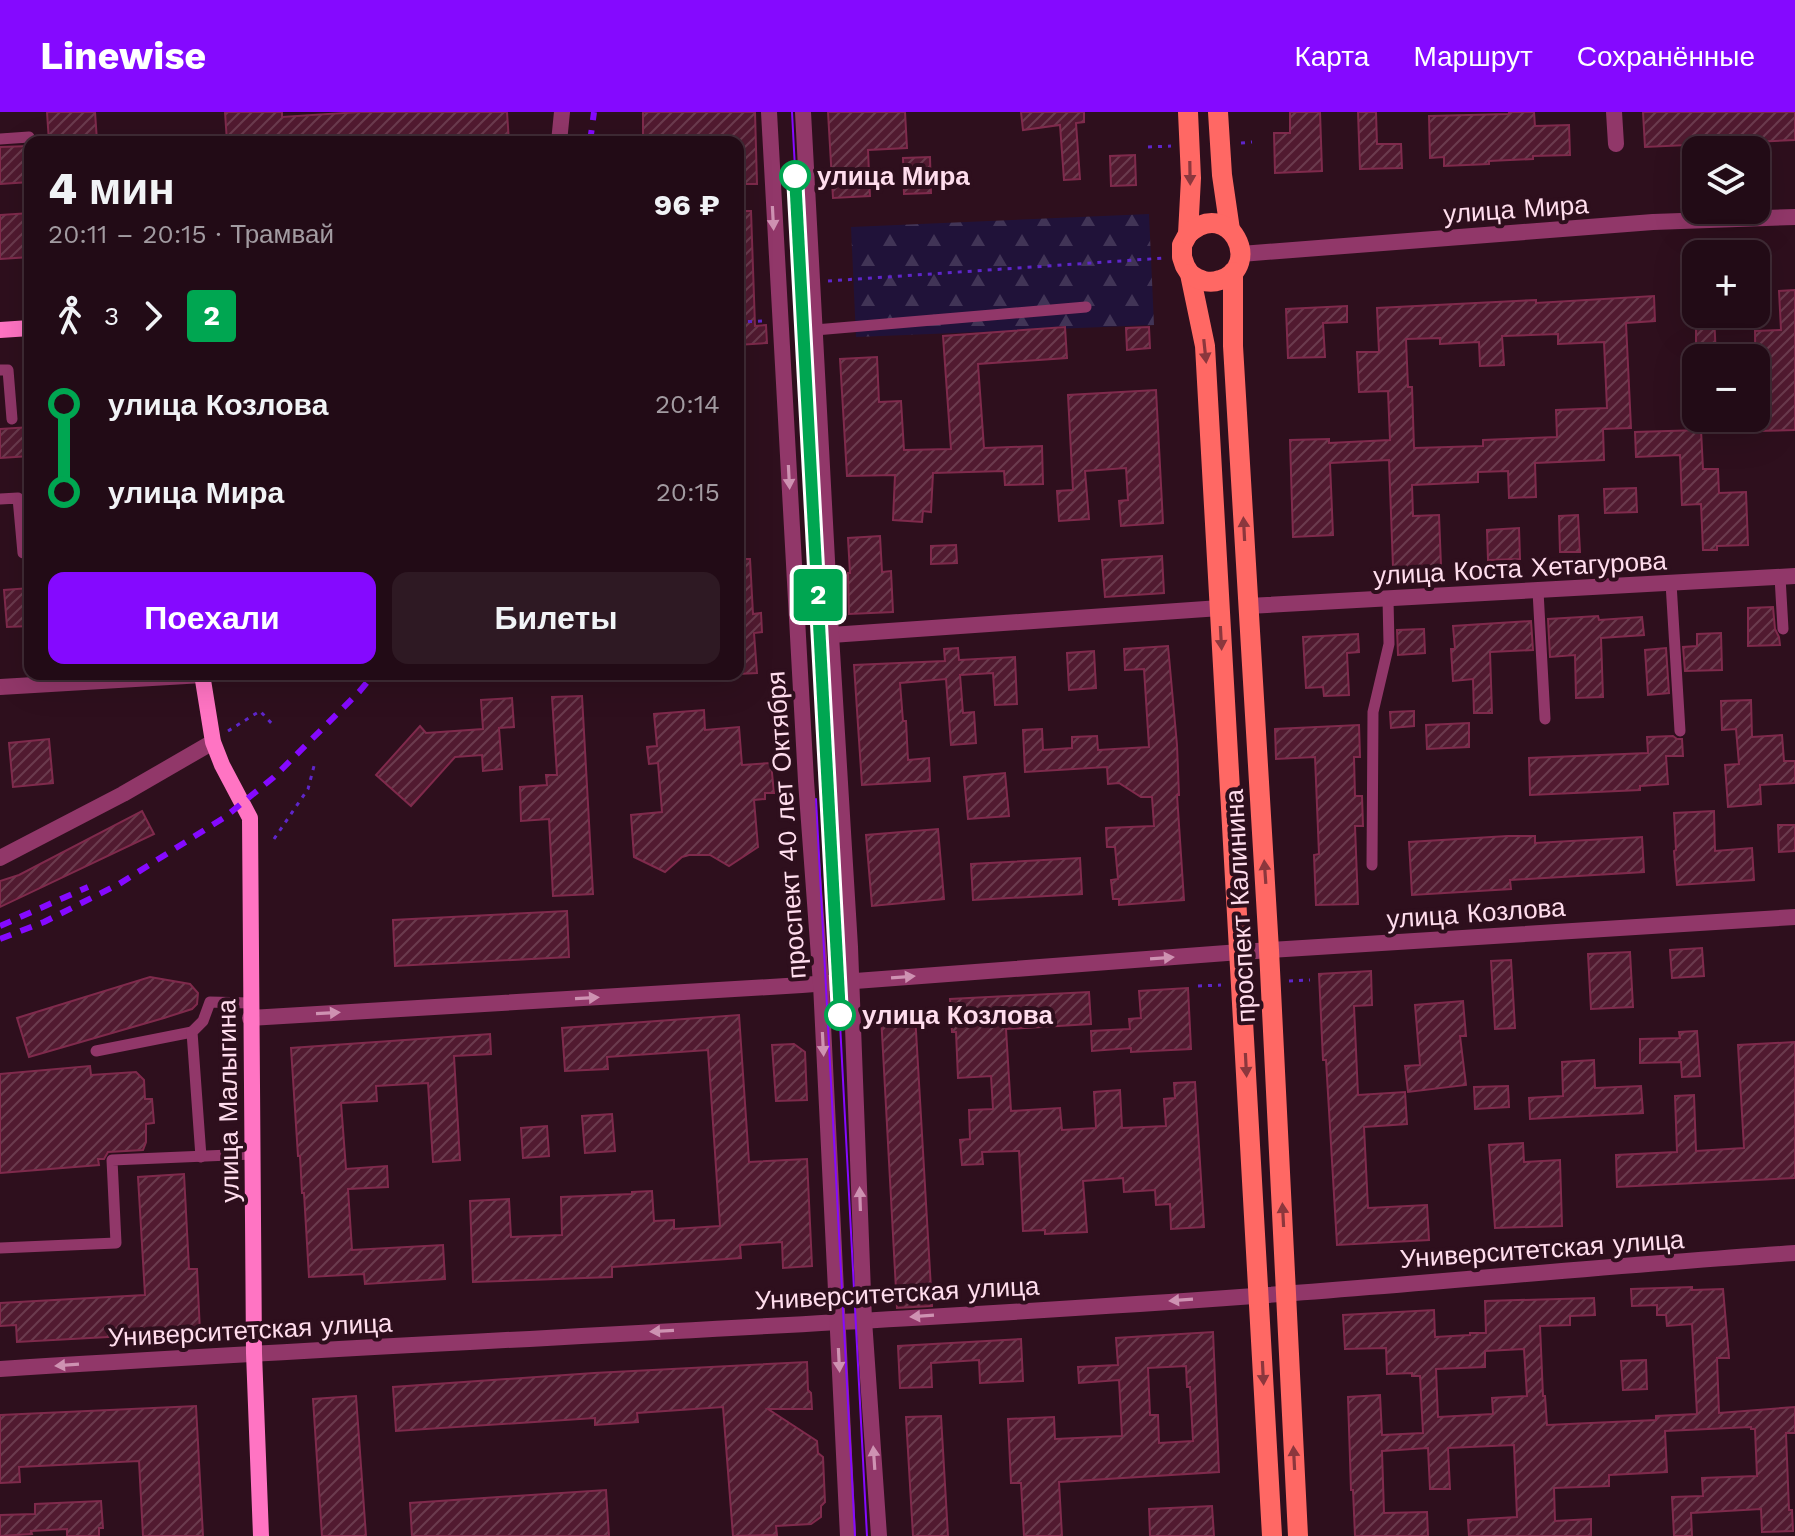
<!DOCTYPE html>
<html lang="ru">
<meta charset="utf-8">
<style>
:root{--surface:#220b16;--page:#2e1923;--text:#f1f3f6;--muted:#a29ba1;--line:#3f2b35;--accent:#8509ff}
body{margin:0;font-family:"Work Sans",sans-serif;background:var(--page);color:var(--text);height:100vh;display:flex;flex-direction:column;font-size:30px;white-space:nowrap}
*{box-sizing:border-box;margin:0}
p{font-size:26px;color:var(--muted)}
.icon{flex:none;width:44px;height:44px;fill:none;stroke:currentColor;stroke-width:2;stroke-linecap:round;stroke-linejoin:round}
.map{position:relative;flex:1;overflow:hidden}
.sheet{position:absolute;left:24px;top:24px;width:720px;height:544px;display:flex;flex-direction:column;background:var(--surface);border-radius:16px;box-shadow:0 8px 32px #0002,0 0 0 2px var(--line)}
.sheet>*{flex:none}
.badge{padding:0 16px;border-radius:6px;font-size:28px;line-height:52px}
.fabs{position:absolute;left:1682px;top:24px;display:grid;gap:16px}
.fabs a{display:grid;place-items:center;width:88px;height:88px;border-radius:16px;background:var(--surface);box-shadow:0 8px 32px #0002,0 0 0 2px var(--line);font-size:40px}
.map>.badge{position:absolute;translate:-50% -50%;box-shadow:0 0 0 4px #fff}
.legs{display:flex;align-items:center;gap:12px;height:88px;padding:0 24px;font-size:26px}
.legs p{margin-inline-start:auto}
.summary{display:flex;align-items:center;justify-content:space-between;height:136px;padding:0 24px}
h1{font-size:44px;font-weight:800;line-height:60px}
.cta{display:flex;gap:16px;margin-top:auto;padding:16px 24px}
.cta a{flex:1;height:92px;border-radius:16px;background:var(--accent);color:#fff;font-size:32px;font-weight:800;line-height:92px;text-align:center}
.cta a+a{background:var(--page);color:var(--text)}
ul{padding:0 24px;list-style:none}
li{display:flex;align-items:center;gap:28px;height:88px;font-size:30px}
li i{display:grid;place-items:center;width:12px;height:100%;margin:0 10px;background:currentColor}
li i::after{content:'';width:20px;height:20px;margin:-10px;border:6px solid;border-radius:50%;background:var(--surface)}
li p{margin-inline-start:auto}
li:first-child i{background:linear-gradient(#0000 50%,currentColor 0)}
li:last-child i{background:linear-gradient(currentColor 50%,#0000 0)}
header{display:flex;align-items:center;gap:48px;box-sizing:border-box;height:112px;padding:0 40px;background:var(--accent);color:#fff}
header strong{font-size:38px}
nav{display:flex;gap:44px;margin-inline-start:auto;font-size:28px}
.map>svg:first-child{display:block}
.forest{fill:url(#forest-firs)}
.building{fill:url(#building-hatch);stroke:#7f2a4c;stroke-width:2;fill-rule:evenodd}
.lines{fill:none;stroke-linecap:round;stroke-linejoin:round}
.path{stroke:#5e26ca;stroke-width:3;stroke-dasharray:4 6;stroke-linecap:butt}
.service{stroke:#913769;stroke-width:11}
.minor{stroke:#913769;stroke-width:16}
.tertiary{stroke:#913769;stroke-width:16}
.secondary{stroke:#ff74c3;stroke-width:16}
.primary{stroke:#ff6864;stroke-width:20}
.tram{stroke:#8509ff;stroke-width:2}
.rail{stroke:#8509ff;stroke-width:6;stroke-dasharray:12 10;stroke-linecap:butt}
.oneway{fill:#8c373d}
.oneway2{fill:#ce92b2}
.line-1-casing{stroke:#fff;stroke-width:18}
.line-1{stroke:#00a651;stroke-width:12}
.stop-1-dot{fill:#fff;stroke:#00a651;stroke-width:4}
.labels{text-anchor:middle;stroke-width:8;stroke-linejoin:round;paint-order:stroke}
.stop-label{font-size:26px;font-weight:bold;fill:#ffdded;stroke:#2e0f1d;text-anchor:start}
.street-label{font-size:26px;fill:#ffdded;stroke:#2e0f1d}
</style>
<header>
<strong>Linewise</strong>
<nav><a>Карта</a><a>Маршрут</a><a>Сохранённые</a></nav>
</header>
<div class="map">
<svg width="1795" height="1424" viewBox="0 0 1795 1424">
<defs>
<pattern id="forest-firs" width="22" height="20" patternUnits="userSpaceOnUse" patternTransform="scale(2)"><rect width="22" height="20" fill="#201239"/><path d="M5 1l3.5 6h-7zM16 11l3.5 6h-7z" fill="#413456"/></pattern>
<pattern id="building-hatch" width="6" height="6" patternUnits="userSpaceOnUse" patternTransform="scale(2)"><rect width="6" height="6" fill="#511a30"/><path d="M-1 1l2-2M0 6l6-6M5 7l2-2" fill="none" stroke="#6b3b4e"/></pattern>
</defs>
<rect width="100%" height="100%" fill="#2e0f1d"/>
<polygon class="forest" points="1149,102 1154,213 856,225 851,115"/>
<g class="building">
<polygon points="47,0 95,0 97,29 49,30"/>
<polygon points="225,0 282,0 282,5 359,0 507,0 509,30 227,30"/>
<polygon points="643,0 755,0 757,72 738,72 738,30 643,30"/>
<polygon points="828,0 905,0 907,36 868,38 870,84 833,86"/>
<polygon points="1021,0 1084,0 1084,10 1076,11 1080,67 1064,68 1060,13 1023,18"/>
<polygon points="1290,0 1320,0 1322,59 1275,61 1274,21 1290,21"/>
<polygon points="1358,0 1376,0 1377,32 1401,32 1402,56 1360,57"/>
<polygon points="1509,0 1534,0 1535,14 1569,13 1570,43 1533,44 1533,47 1489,49 1489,52 1444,54 1444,45 1430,46 1429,4 1509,2"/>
<polygon points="1643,0 1795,0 1795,28 1645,35"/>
<polygon points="30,34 30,70 0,72 0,35"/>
<polygon points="1135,43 1136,73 1111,74 1110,44"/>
<polygon points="930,45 931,81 904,82 903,46"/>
<polygon points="738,99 751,99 755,214 766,213 767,231 738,233"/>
<polygon points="30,101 30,145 0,147 0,103"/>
<polygon points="1795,178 1795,318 1756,319 1755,219 1781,218 1779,179"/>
<path d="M1654 184 1655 209 1626 211 1631 316 1603 317 1604 348 1535 351 1536 385 1509 386 1508 359 1478 360V370L1412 373 1413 404 1439 403 1441 454 1393 455 1389 348 1330 351 1333 423 1293 425 1290 328 1329 327V331L1390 328 1388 279 1359 280 1357 240H1379L1377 196 1536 188V191ZM1558 222V232L1604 230 1607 296 1556 298 1557 325 1483 328V334L1414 336 1412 275H1408L1406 227 1440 226V232L1479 230 1480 254 1504 253 1502 224Z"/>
<polygon points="1347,194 1347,210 1323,211 1325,245 1288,246 1286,197"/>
<polygon points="1696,202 1714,202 1716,246 1696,246"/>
<polygon points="1065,215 1067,246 978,252 984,336 1042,334 1043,372 1005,373 1004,359 933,361 931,400 923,399 922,410 893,408 895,363 847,364 840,247 877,245 879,290 901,289 904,338 951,337 943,224"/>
<polygon points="1149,215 1150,236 1127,238 1126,216"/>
<polygon points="1156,278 1163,411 1121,414 1119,389 1128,388 1126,356 1085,359 1089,407 1059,409 1057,379 1073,378 1068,283"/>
<polygon points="30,315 30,344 0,346 0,317"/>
<polygon points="1701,318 1703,357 1718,357 1719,381 1746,380 1748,433 1717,434 1717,438 1703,438 1701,392 1682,393 1680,343 1636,345 1635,320"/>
<polygon points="1636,376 1637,400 1605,401 1604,377"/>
<polygon points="1578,403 1580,440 1560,440 1559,404"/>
<polygon points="1519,416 1520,447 1488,448 1487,418"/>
<polygon points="880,424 882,460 891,459 893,500 849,502 848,461 850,461 848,426"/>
<polygon points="956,433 957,451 931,452 931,434"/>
<polygon points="1162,444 1164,481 1105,485 1102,448"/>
<polygon points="738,447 750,447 753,502 761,501 762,520 754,521 757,561 738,562"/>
<polygon points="30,476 30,514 7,515 4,478"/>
<polygon points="1773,495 1775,517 1779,525 1780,533 1748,534 1748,496"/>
<polygon points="1598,504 1599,508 1642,505 1644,523 1601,526 1603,585 1576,586 1575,543 1550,545 1548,507"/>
<polygon points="1531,509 1533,538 1490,540 1492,601 1474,601 1473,567 1453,569 1451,537 1455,537 1453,514"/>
<polygon points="1424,517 1425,541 1398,543 1397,518"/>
<polygon points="1721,521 1722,558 1685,559 1683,535 1697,534 1697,522"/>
<polygon points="1358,522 1359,540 1347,541 1349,583 1324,584 1323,575 1306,576 1303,525"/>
<polygon points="1168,534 1177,633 1179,683 1177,683 1184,788 1119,793 1119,787 1113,787 1111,768 1118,767 1115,735 1107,735 1106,716 1154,714 1152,685 1141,685 1119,671 1108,672 1107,655 1025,660 1023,618 1042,617 1043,638 1072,636 1072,625 1097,624 1098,638 1149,635 1144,557 1125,558 1124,537"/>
<polygon points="958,536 959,548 1015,545 1017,592 995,593 993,561 960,563 963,601 974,600 976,631 951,633 946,567 900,571 903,609 906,609 908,648 929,646 930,669 862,673 854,553 945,549 944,537"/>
<polygon points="1666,536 1669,581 1648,583 1645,538"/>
<polygon points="1094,539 1096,576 1069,578 1067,541"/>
<polygon points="582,584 593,782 553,784 549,707 521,709 520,675 547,673 546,663 557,663 552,585"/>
<polygon points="512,586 514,615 499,616 502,657 483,659 482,643 455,645 411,694 376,663 420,614 426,621 483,617 481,588"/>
<polygon points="1751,588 1752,625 1782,623 1784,649 1795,649 1795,671 1760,673 1761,692 1728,695 1725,653 1739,652 1736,617 1722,618 1721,589"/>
<polygon points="704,598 705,618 739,615 742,653 771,651 774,681 765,681 765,687 754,688 758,735 729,754 710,743 689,743 682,745 665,760 634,745 631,703 662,700 658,651 649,652 647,635 657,634 654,602"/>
<polygon points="1414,599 1414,614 1391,616 1390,600"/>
<polygon points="1469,611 1469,635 1427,637 1426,613"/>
<polygon points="1359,613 1360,645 1354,645 1355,684 1362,684 1363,714 1355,714 1358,792 1316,793 1314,743 1319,742 1315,645 1276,647 1275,617"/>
<polygon points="1673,624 1677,627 1682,627 1683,644 1666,644 1668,672 1640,674 1640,678 1530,683 1529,646 1648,641 1647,625"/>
<polygon points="49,627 53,671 13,675 9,631"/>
<polygon points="1005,661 1009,704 968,707 964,665"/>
<polygon points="142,699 154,722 0,795 0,769 19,763"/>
<polygon points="1714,699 1715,739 1752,736 1754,768 1677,773 1674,739 1676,738 1674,701"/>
<polygon points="1778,713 1795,713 1795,739 1779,740"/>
<polygon points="938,717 944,787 872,794 866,723"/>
<polygon points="1508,724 1535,724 1535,731 1642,725 1644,760 1510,768 1511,777 1412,783 1409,730"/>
<polygon points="1080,746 1082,782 973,788 971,752"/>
<polygon points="567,799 569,845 395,854 393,808"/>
<polygon points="1702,836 1704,864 1672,866 1670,838"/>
<polygon points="1630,840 1633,895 1591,897 1588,842"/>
<polygon points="1511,848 1515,916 1495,917 1491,849"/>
<polygon points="1371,859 1372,893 1354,894 1358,983 1405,980 1407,1012 1364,1015 1368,1096 1427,1093 1429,1128 1337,1133 1326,948 1323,948 1319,862"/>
<polygon points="150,865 190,872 198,881 197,892 192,897 164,906 29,945 17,906"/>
<polygon points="1188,876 1191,937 1131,940 1131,936 1092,939 1091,919 1130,917 1129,907 1141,906 1139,879"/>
<polygon points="1089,880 1091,912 1006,917 1011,999 1060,996 1062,1018 1096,1016 1094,980 1120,978 1122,1016 1166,1014 1164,987 1175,986 1174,971 1195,970 1204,1115 1171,1117 1170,1092 1156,1093 1155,1078 1124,1080 1123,1066 1083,1069 1087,1120 1045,1122 1045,1118 1023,1119 1019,1039 982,1040 983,1052 962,1053 960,1028 970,1027 969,998 993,997 991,964 958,966 956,920 952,920 950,887"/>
<polygon points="1463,889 1466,924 1460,924 1466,973 1408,980 1405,954 1420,953 1415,893"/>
<polygon points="915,902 932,1194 897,1196 881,903"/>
<polygon points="739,903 749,1050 807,1047 812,1154 783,1156 782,1130 740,1133 741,1146 612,1155 612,1165 473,1170 470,1089 509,1087 511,1125 562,1123 561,1085 632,1082 632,1080 652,1079 654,1109 674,1108 674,1117 720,1114 708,938 607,945 608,957 565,959 562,916"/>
<polygon points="1697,919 1700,964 1682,965 1681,950 1640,951 1640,927 1680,926 1679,920"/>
<polygon points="490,922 491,942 454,944 460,1048 433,1050 428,971 376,974 377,989 341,991 346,1057 387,1054 388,1075 348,1077 352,1138 443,1133 445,1167 365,1172 364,1162 309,1165 304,1081 302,1081 300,1044 298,1044 291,936"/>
<polygon points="1795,930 1795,1066 1617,1075 1616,1043 1677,1040 1675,984 1694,983 1696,1039 1744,1036 1738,933"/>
<polygon points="794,932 805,940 807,988 776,989 772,933"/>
<polygon points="1594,948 1595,976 1641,974 1643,1001 1530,1007 1529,986 1563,984 1562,950"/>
<polygon points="90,954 91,963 136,960 144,968 145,987 152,987 154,1011 146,1012 146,1030 143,1038 108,1040 104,1047 98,1047 99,1053 0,1061 0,962"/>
<polygon points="1508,974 1509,995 1475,997 1474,975"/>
<polygon points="612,1002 615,1039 585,1041 582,1004"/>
<polygon points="547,1014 549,1044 523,1046 521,1016"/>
<polygon points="1523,1031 1524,1050 1560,1048 1562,1114 1495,1116 1489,1033"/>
<polygon points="184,1062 189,1157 197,1157 200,1220 17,1230 16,1213 0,1214 0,1191 145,1183 138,1065"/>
<path d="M1692 1175V1178L1723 1177 1729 1246H1717L1719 1301 1795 1295V1321H1786L1789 1398H1792L1793 1419 1762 1420 1761 1397 1691 1401 1692 1424H1674L1672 1385 1703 1384 1702 1366 1757 1364 1755 1317H1751V1315L1665 1319 1667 1360 1609 1363V1374L1554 1376 1555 1409 1591 1407V1424H1469L1468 1408 1517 1405 1514 1333 1448 1336 1450 1377H1430L1428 1336 1382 1339 1384 1401 1427 1400 1428 1424H1355L1353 1378H1351L1348 1285 1380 1283 1382 1323 1423 1321 1420 1264H1412V1261L1387 1262 1386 1236 1345 1237 1343 1203 1434 1198 1435 1225 1470 1223V1221H1486L1485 1189 1594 1186 1595 1203 1570 1204V1213L1540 1214 1543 1284H1545L1547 1313 1656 1308V1304L1697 1302 1692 1212 1667 1214 1666 1203H1657V1193L1632 1194 1631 1177ZM1524 1237 1527 1284 1492 1286 1493 1302 1438 1305 1436 1257 1485 1255V1239Z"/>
<path d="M1213 1220 1219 1360 1059 1370 1062 1424H1024L1021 1371H1011L1008 1307 1054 1305 1055 1327 1122 1324 1119 1268 1079 1271 1078 1255 1118 1253 1116 1226ZM1186 1254 1187 1275H1190L1193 1329 1159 1331 1158 1303H1150L1148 1256Z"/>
<polygon points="1021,1227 1023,1269 980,1271 979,1248 931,1251 932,1275 900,1276 898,1234"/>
<polygon points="1646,1248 1647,1277 1623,1278 1621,1249"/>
<polygon points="807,1250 808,1278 811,1281 812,1297 768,1297 817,1329 818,1341 823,1345 825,1390 821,1394 821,1405 811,1412 776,1414 777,1423 733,1424 723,1295 637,1301 638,1310 595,1313 595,1306 396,1319 393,1275 594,1261"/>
<polygon points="356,1284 366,1424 322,1424 313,1287"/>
<polygon points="196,1294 203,1424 143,1424 139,1349 19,1355 20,1370 0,1371 0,1303"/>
<polygon points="941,1304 948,1424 913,1424 906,1305"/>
<polygon points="606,1378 609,1424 412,1424 410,1391"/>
<polygon points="101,1389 103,1416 99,1416 99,1424 67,1424 67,1417 31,1419 32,1422 0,1424 0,1403 35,1402 35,1392"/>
<polygon points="1212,1394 1214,1424 1150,1424 1149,1397"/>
</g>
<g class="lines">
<g class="path">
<polyline points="1241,31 1252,30"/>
<polyline points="1148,35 1171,34"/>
<polyline points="828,169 1164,146"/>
<polyline points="738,210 762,209"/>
<polyline points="228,619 260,599 275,615"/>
<polyline points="274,727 308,677 314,654"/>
<polyline points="1289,869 1310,868"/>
<polyline points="1198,874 1221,873"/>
</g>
<g class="service">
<polyline points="0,27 29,25"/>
<polyline points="815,218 1086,195"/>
<polyline points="0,258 8,258 12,307"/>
<polyline points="0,387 18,386 23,441 30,441"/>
<polyline points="1780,465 1783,517"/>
<polyline points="1671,471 1680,619"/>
<polyline points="1538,479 1545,607"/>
<polyline points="1372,753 1373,600 1389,532 1388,487"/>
<polyline points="96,939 192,920"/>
<polyline points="201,1045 192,920 203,909 210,890 250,891"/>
<polyline points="0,1136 116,1131 112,1048 253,1042"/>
</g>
<g class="minor">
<polyline points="1614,0 1616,32"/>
<polyline points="559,30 562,0"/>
<polyline points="1241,142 1653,110 1795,105"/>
<polyline points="1248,494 1795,464"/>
<polyline points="831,523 1220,496"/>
<polyline points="0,575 203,563"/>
<polyline points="250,906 802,873 1240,840 1795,805"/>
<path d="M0 1257C418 1230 837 1214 1254 1184 1435 1171 1615 1153 1795 1141"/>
</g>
<g class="tertiary">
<polyline points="769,0 806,669 821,872 848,1424"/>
<polyline points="803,0 831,523 850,835 864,1208 879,1424"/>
<polyline points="0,746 123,682 213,630"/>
</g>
<g class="secondary">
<polyline points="0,218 30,216"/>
<polyline points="202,562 213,630 222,653 250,706 254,1241 261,1424"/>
</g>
<g class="primary">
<polyline points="1188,0 1191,66 1188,122 1182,133 1182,145 1185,154 1190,162 1205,234 1272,1424"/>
<polyline points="1218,0 1222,63 1230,118"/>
<path d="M1188 122C1229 84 1264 155 1220 168 1209 172 1200 169 1190 162"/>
<polyline points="1233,160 1233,234 1269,838 1298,1424"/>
</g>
<g class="tram">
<polyline points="792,0 867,1424"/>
<polyline points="816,687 855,1424"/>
</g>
<g class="rail">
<polyline points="590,30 594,0"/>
<polyline points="0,814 88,775"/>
<polyline points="0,827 44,810 119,772 225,705 274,665 359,580 374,562"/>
</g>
</g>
<defs><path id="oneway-solid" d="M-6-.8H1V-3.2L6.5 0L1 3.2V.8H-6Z" transform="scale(2)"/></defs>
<g class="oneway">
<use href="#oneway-solid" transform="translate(1190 61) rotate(89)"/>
<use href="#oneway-solid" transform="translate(1205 239) rotate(84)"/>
<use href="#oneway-solid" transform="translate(1244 417) rotate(-93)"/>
<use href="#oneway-solid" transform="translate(1221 526) rotate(87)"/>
<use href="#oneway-solid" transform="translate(1265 760) rotate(-94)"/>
<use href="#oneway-solid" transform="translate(1246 953) rotate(87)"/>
<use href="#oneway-solid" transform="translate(1283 1103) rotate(-93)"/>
<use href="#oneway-solid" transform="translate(1263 1261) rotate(87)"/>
<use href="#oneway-solid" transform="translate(1294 1346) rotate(-93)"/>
</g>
<g class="oneway2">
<use href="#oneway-solid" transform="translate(773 106) rotate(87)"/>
<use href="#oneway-solid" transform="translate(789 365) rotate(87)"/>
<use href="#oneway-solid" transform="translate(1162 846) rotate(-4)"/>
<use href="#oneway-solid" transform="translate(903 865) rotate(-4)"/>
<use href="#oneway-solid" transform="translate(587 886) rotate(-3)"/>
<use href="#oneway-solid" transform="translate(328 901) rotate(-3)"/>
<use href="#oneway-solid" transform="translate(823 932) rotate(87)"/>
<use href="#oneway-solid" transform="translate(860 1087) rotate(-92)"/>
<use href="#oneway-solid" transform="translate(1181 1188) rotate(176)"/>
<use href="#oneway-solid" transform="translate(922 1204) rotate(176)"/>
<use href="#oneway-solid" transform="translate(662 1219) rotate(177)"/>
<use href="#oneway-solid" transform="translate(839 1248) rotate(87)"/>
<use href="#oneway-solid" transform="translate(67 1253) rotate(176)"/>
<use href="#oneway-solid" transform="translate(874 1346) rotate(-94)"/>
</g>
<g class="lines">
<g class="line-1-casing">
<polyline id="line-1" points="795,64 840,903"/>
</g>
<use href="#line-1" class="line-1"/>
</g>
<g class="stop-1-dot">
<circle cx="795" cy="64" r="14"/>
<circle cx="840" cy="903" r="14"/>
</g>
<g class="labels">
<g class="stop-label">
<text x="817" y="73">улица Мира</text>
<text x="862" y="912">улица Козлова</text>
</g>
<g class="street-label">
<text transform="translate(1516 97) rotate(-4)" y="9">улица Мира</text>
<text transform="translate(1520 456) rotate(-3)" y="9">улица Коста Хетагурова</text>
<text transform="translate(786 713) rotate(-94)" y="9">проспект 40 лет Октября</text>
<text transform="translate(1240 794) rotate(-93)" y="9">проспект Калинина</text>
<text transform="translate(1476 801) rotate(-4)" y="9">улица Козлова</text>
<text transform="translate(228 989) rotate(-91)" y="9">улица Малыгина</text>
<text transform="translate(1542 1137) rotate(-4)" y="9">Университетская улица</text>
<text transform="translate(897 1181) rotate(-3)" y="9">Университетская улица</text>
<text transform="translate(250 1218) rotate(-3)" y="9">Университетская улица</text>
</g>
</g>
</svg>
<div class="fabs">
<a><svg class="icon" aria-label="layers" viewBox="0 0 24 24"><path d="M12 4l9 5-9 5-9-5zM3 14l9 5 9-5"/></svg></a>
<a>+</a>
<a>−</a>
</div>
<b class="badge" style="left:818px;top:483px;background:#00a651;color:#fff">2</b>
<section class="sheet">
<div class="summary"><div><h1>4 мин</h1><p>20:11 – 20:15 · Трамвай</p></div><b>96 ₽</b></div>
<div class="legs"><svg class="icon" aria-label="walk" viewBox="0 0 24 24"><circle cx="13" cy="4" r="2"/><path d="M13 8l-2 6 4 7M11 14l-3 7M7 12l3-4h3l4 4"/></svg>3<svg class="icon" aria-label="forward" viewBox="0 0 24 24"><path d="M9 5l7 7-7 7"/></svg><b class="badge" style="background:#00a651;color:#fff">2</b></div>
<ul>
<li><i style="color:#00a651"></i><b>улица Козлова</b><p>20:14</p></li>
<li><i style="color:#00a651"></i><b>улица Мира</b><p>20:15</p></li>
</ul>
<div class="cta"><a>Поехали</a><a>Билеты</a></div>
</section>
</div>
